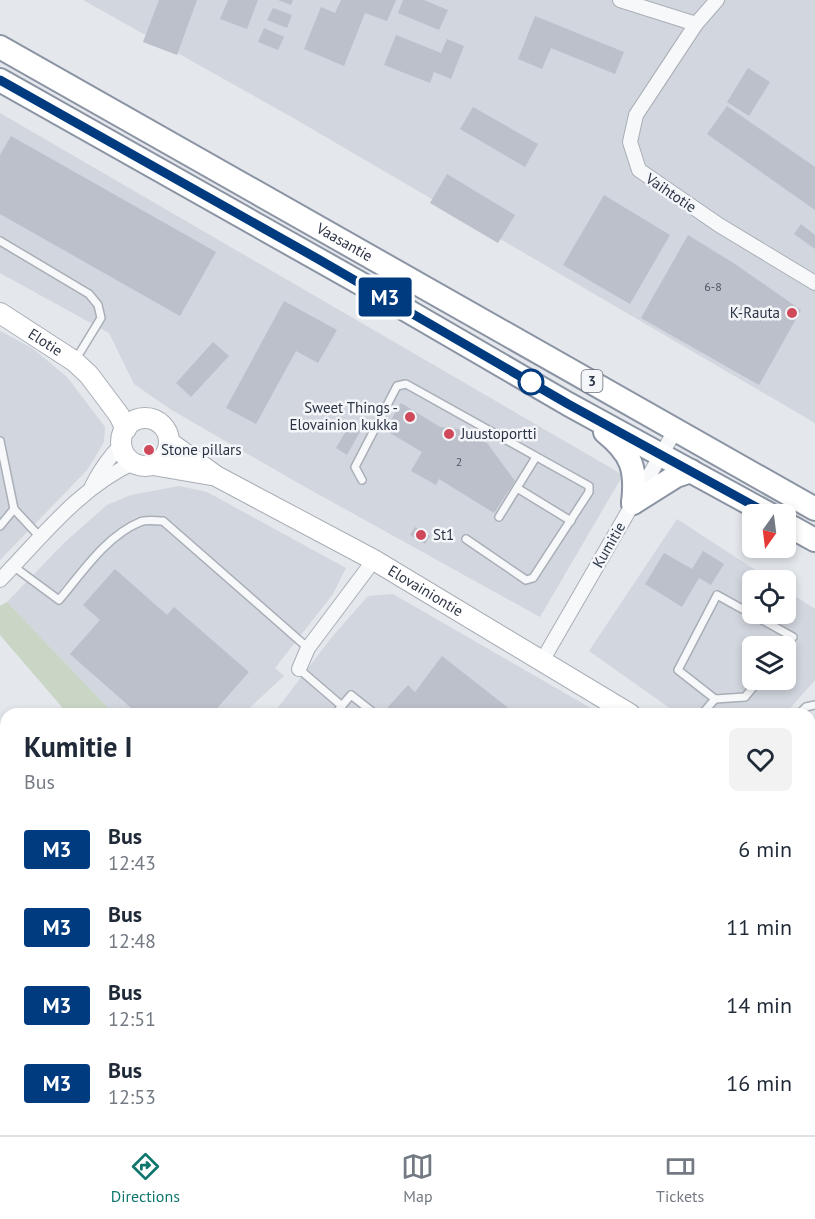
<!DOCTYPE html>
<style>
:root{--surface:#fff;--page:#f2f2f3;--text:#1f2937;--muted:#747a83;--line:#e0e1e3;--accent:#0f766e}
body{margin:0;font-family:"PT Sans",sans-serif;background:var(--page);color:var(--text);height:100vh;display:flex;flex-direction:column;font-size:22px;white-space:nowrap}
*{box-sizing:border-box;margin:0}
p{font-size:20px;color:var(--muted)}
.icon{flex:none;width:33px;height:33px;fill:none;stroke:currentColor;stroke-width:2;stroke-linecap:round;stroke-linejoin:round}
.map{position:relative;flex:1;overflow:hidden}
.sheet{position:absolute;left:0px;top:708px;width:816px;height:428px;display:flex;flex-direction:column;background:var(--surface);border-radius:18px 18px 0 0;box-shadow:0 3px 9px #0003}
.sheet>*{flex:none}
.badge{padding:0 12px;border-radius:4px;font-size:21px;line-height:39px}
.needle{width:39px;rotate:194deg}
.buttons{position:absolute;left:742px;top:504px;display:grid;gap:12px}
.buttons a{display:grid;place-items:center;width:54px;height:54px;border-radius:9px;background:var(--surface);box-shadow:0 3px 9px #0003;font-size:30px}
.map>.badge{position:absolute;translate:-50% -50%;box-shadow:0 0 0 3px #fff}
.round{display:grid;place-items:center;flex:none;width:63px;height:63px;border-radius:9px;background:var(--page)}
.head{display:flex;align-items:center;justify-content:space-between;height:102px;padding:0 24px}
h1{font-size:28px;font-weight:700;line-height:45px}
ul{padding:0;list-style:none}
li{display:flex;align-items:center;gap:18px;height:78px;padding:0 24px}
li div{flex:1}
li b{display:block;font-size:22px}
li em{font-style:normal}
li .badge{min-width:66px;font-weight:700;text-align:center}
.tab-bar{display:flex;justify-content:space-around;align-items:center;height:84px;border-top:2px solid var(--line);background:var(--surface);font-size:16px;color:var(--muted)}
.tab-bar a{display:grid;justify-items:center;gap:3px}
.tab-bar .current{color:var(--accent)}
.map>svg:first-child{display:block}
.built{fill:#d2d6de;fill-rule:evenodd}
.green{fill:#c9d6c5}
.building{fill:#bbc0ca}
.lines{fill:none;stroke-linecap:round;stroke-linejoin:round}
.service-casing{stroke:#a9aeb7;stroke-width:10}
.minor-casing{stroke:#a9aeb7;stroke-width:16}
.secondary-casing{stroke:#a9aeb7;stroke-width:22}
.trunk-casing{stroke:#8b94a3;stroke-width:26}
.service{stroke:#f7f8fa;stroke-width:7}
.minor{stroke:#f7f8fa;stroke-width:14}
.secondary{stroke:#fff;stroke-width:20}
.trunk{stroke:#fff;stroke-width:22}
.line-casing{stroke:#fff;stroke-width:14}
.line{stroke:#003b80;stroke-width:9}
.poi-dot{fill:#d0495b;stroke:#f4f6f9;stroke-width:2}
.stop-dot{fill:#fff;stroke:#003b80;stroke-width:3}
.labels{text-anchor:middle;stroke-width:5;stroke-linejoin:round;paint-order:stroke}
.number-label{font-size:12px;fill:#4f5766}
.shield{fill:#f4f6f9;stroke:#676e7b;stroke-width:1.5}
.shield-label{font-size:14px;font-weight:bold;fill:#2b3445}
.street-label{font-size:15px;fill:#2b3445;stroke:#f4f6f9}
.poi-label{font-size:15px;fill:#2b3445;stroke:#f4f6f9;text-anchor:start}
</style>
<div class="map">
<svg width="815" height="1135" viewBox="0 0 815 1135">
<rect width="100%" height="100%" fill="#e4e7ec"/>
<g class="built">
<polygon points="83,0 815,0 815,423 295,119"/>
<polygon points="0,113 623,475 540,617 298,483 170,409 134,384 109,333 0,273"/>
<polygon points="0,331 32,348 67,377 105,427 104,442 88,469 0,560"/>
<polygon points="179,486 207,492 346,568 333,594 275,668 284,676 243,714 114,714 7,602 65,542 107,505 131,495"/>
<path d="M677 519 771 580H753V614H786V590L815 609V680L785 714H678L589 651ZM753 646H786V680H753Z"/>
<polygon points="393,594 601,714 273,714 332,637 368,596"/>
<polygon points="810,869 815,872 815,1135 528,1135 521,1130 810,1130"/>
</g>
<g class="green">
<polygon points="7,602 114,714 68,714 0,635 0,606"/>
<polygon points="182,1130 226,1130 226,1135 175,1135"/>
<polygon points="235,1130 521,1130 528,1135 241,1135"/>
</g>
<g class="building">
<polygon points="159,0 197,0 177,55 143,42"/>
<polygon points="228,0 258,0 247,29 220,19"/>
<polygon points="278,0 293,0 291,5"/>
<polygon points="341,0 396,0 387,21 365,13 344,66 304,49 321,7 335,13"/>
<polygon points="403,0 424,0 448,10 439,30 398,13"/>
<polygon points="273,8 292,15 287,28 267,20"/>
<polygon points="535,16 624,52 615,74 551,48 542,69 518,59"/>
<polygon points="264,28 284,37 278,50 258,42"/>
<polygon points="396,35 441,53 447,39 464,46 451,79 434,72 430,83 384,65"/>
<polygon points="748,68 770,82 749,116 727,102"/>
<polygon points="727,106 815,167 815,210 707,134"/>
<polygon points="473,107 538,144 525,167 460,129"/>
<polygon points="11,136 216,252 180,316 0,214 0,155"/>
<polygon points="447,174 515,215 498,243 430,203"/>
<polygon points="604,195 670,235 630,304 563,265"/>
<polygon points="801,224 815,235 815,249 794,234"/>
<polygon points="688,235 735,264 801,310 759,385 641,318"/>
<polygon points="284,301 337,330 318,363 296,351 256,424 226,408"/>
<polygon points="213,342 229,356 191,397 176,383"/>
<polygon points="401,403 440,427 458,429 487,443 515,481 494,513 439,479 436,485 411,471 422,452 385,430"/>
<polygon points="350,424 361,430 347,455 336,448"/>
<polygon points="415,527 430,536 425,544 410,535"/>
<polygon points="703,551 724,564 711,585 699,578 682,607 645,584 664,553 692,569"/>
<polygon points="115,569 167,615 174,607 249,672 212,714 138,714 70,654 100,620 83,605"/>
<polygon points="442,656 516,714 395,714 387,708 408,685 415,692"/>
<polygon points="810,922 815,927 815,983 810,989"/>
<polygon points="815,1003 815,1061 810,1066 810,1008"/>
<polygon points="571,1130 612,1130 608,1135 567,1135"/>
</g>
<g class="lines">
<g class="service-casing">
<g id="service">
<polyline points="0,241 89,294 98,305 101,318 76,359"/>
<polyline points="0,441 14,509 0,526"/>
<polyline points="362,480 355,467 397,386 406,384 589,486 589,492 533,578 526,580 466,539"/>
<polyline points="517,488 571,521"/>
<polyline points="14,509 40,537"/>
<polyline points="499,517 536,457"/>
<path d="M13 566 59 600C82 573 106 536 140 522 146 519 156 521 163 521L308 648"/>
<polyline points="299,669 342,706"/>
<polyline points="759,680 745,697 715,699 678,670 717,595 793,637 785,646"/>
<polyline points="335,714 351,695 375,714"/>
<polyline points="702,714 715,699"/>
<polyline points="799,714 806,707 815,705"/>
<polyline points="810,1102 815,1097"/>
<polyline points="779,1135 784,1130"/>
</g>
</g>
<g class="minor-casing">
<g id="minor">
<polyline points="620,0 696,24 717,0"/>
<polyline points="696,24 636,115 630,142 639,170 719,225 815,283"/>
<path d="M92 486C100 470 109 457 122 444"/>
<path d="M0 580C41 538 79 488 133 463"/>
<polyline points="542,661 676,429"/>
<polyline points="299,669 308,648 374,560"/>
<polyline points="703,1130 709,1135"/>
</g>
</g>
<g class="secondary-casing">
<g id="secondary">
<path id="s1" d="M0 313 74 361 89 375 119 415 126 429"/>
<circle cx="145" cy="442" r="24"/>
<path id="s2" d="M169 442 216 476 374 560 630 714"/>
<polyline points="153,465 211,475"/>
<polyline points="810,849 815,853"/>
</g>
</g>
<g class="trunk-casing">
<g id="trunk">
<path id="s3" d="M0 47 815 509"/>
<polyline points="0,80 358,282 568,404 769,514"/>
<path d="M605 432C632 454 637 469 633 503"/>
<polyline points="633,503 676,476 691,471"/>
<polyline points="786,524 815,540"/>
</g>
</g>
<use href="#service" class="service"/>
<use href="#minor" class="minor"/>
<use href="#secondary" class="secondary"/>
<use href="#trunk" class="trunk"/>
</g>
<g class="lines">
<g class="line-casing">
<polyline id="line" points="0,80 318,259 568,404 769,514"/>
</g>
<use href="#line" class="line"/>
</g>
<g class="poi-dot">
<circle cx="792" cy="313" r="6"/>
<circle cx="410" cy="417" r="6"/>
<circle cx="449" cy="434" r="6"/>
<circle cx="149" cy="450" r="6"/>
<circle cx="421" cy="535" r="6"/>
</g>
<circle class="stop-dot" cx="531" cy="382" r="12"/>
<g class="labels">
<g class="number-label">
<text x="713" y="291">6-8</text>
<text x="459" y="466">2</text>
</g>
<rect class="shield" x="581.5" y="370" width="21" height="22" rx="4.5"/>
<g class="shield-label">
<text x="592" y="386">3</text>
</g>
<g class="street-label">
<text transform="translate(671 193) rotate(34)" y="5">Vaihtotie</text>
<text dy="5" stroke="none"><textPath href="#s3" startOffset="396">Vaasantie</textPath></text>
<text dy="5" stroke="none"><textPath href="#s1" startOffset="54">Elotie</textPath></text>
<text transform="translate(609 545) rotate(-60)" y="5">Kumitie</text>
<text dy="5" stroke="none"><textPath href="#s2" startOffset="297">Elovainiontie</textPath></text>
</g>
<g class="poi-label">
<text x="780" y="318" text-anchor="end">K-Rauta</text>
<text x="398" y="413" text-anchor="end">Sweet Things -<tspan x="398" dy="17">Elovainion kukka</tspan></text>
<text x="461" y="439">Juustoportti</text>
<text x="161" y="455">Stone pillars</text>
<text x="433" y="540">St1</text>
</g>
</g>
</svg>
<div class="buttons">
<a><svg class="needle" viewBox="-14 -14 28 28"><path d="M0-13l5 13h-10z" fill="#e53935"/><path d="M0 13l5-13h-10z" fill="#747a83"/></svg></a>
<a><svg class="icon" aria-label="locate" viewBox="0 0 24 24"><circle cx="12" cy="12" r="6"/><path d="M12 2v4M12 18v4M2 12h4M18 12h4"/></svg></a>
<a><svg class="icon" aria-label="layers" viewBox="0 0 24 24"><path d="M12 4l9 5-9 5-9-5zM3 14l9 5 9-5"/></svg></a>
</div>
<b class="badge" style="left:385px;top:297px;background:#003b80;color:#fff">M3</b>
<section class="sheet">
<div class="head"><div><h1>Kumitie I</h1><p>Bus</p></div><a class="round"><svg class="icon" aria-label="heart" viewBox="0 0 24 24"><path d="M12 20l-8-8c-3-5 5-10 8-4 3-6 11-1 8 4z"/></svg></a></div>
<ul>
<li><span class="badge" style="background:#003b80;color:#fff">M3</span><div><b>Bus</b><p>12:43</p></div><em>6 min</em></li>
<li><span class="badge" style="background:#003b80;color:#fff">M3</span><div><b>Bus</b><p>12:48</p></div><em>11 min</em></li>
<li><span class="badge" style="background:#003b80;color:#fff">M3</span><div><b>Bus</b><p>12:51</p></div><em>14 min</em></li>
<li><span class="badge" style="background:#003b80;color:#fff">M3</span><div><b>Bus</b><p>12:53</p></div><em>16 min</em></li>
</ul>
</section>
</div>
<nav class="tab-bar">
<a class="current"><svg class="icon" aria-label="directions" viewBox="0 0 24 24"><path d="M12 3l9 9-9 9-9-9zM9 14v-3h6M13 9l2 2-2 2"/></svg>Directions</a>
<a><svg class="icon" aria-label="map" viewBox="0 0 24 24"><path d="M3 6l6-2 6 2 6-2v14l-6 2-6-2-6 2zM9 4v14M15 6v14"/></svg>Map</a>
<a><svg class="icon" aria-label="tickets" viewBox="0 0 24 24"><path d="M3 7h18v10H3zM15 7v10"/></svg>Tickets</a>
</nav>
